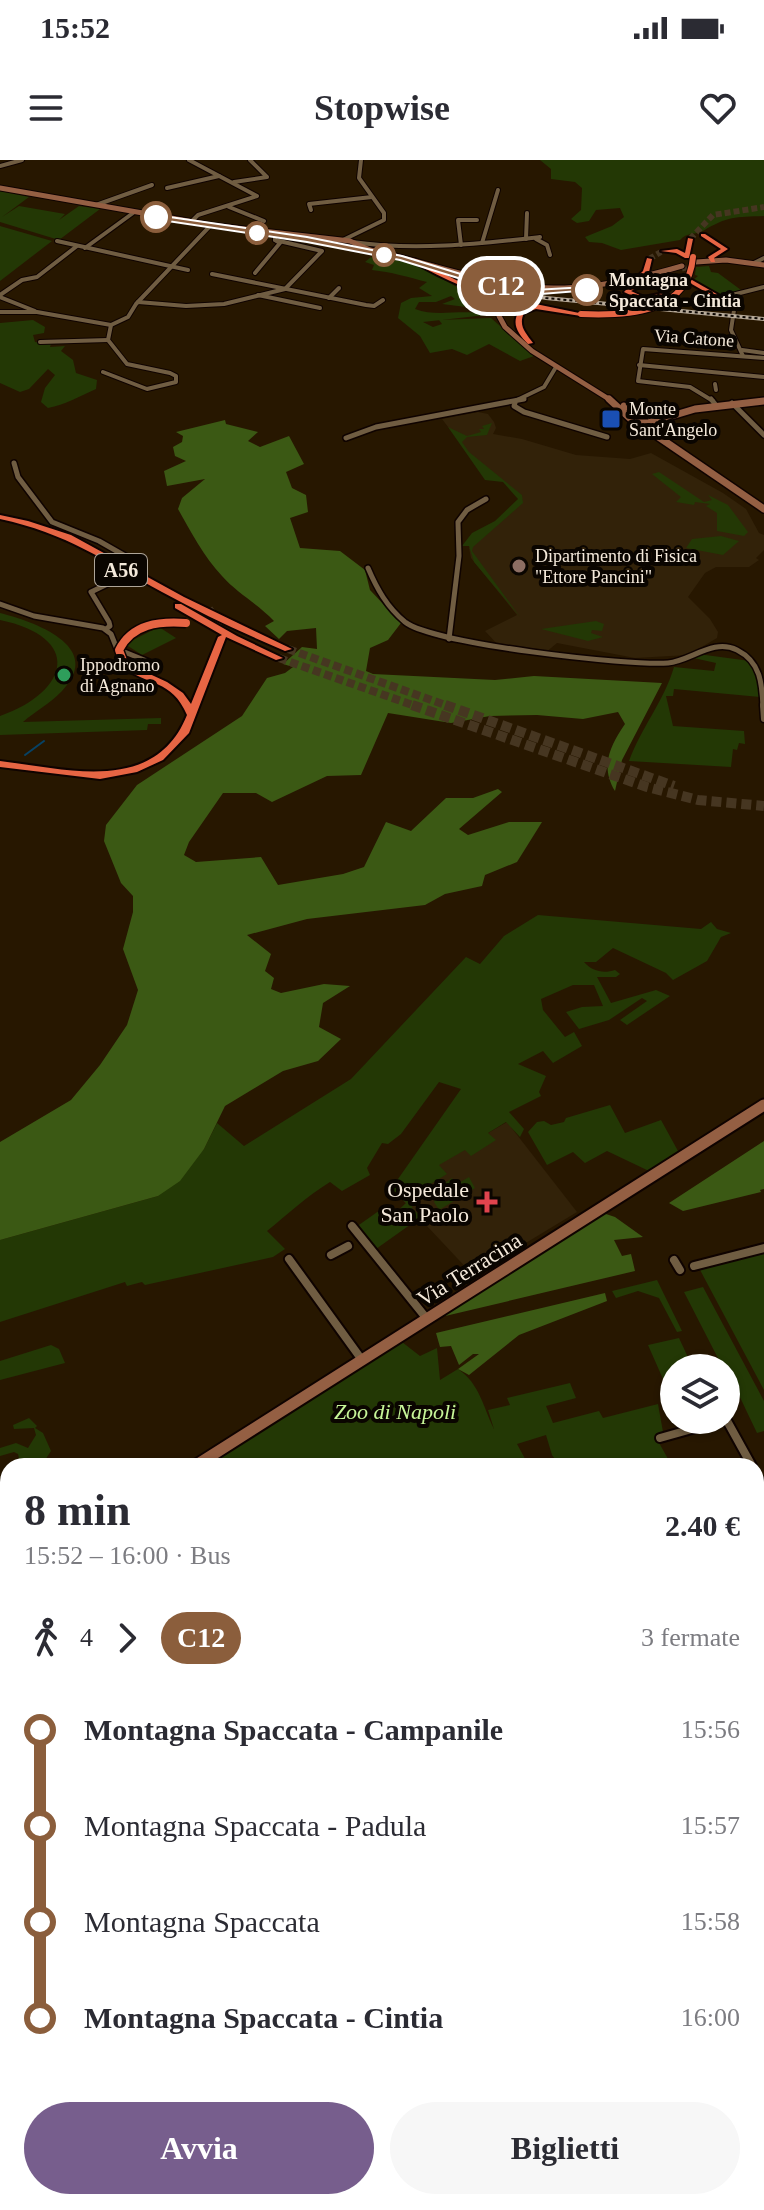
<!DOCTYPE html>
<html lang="it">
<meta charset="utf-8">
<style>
:root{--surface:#fff;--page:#f7f7f7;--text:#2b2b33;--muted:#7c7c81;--accent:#775e8d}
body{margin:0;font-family:Georgia,serif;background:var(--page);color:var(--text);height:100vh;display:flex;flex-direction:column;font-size:30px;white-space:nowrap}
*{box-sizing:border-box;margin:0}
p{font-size:26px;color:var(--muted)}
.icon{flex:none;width:44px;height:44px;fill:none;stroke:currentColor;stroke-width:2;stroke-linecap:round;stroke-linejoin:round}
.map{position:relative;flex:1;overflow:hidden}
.sheet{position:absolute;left:0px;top:1298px;width:764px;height:752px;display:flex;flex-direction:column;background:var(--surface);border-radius:24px 24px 0 0;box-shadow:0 2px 6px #0004}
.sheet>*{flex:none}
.badge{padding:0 16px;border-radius:26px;font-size:28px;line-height:52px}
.controls{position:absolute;left:660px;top:1194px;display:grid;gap:16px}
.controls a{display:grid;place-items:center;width:80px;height:80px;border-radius:50%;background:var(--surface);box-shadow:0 2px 6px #0004;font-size:40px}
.map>.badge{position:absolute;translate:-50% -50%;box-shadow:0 0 0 4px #fff}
.legs{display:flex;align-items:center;gap:12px;height:88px;padding:0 24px;font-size:26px}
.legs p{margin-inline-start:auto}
.summary{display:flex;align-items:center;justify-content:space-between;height:136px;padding:0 24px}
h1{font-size:44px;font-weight:700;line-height:60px}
.action{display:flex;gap:16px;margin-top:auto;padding:16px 24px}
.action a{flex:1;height:92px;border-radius:48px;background:var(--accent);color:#fff;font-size:32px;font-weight:700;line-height:92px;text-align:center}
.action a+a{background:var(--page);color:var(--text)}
ul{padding:0 24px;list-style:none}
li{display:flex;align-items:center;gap:28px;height:96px;font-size:30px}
li i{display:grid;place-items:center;width:12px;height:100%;margin:0 10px;background:currentColor}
li i::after{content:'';width:20px;height:20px;margin:-10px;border:6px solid;border-radius:50%;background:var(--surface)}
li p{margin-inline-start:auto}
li:first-child i{background:linear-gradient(#0000 50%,currentColor 0)}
li:last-child i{background:linear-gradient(currentColor 50%,#0000 0)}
.status{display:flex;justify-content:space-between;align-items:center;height:56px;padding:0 40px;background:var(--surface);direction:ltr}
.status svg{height:22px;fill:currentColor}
header{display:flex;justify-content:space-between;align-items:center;height:104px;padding:0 24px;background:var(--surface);font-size:36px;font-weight:700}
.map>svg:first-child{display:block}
.built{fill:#322209}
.green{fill:#233805}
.forest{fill:#3b5914}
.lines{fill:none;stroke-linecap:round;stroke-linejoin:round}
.stream{stroke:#074264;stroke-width:2}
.secondary-tunnel{stroke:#463621;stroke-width:5;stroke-dasharray:5 3;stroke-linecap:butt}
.highway-tunnel-far2{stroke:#463621;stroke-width:6;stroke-dasharray:6 3;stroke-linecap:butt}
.highway-tunnel-far1{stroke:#463621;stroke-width:8;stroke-dasharray:8 4;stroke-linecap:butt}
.highway-tunnel{stroke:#463621;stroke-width:10;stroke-dasharray:10 5;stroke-linecap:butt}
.street-far4-casing{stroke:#0f0300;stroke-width:6}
.street-far3-casing{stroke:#0f0300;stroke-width:8}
.street-far2-casing{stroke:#0f0300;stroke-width:9}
.street-far1-casing{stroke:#0f0300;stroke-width:12}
.street-casing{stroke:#0f0300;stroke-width:14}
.secondary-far3-casing{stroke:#0f0300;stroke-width:7}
.secondary-far2-casing{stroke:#0f0300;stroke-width:10}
.secondary-far1-casing{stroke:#0f0300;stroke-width:15}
.secondary-casing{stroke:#0f0300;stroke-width:18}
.primary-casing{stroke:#0f0300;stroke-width:19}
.highway-casing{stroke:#0f0300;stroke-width:4}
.street-far4{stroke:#705d42;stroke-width:4}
.street-far3{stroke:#705d42;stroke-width:5}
.street-far2{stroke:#705d42;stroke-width:6}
.street-far1{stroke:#705d42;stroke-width:8}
.street{stroke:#705d42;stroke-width:10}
.secondary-far3{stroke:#945f43;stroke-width:5}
.secondary-far2{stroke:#945f43;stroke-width:7}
.secondary-far1{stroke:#945f43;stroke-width:11}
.secondary{stroke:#945f43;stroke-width:14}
.primary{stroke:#b76243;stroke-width:15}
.highway{fill:#e76544;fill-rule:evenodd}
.rail-far1-casing{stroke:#b7aa99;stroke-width:4}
.rail-casing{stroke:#b7aa99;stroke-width:6}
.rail-far1{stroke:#0a0500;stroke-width:2;stroke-dasharray:3;stroke-linecap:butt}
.rail{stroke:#0a0500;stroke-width:3;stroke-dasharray:8;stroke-linecap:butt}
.secondary-bridge-casing{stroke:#0f0300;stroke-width:7;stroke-linecap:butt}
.highway-bridge-far1-casing{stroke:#0f0300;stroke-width:8;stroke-linecap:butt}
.highway-bridge-casing{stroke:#0f0300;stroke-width:11;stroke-linecap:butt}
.secondary-bridge{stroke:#945f43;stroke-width:5}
.highway-bridge-far1{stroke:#e76544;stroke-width:6}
.highway-bridge{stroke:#e76544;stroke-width:8}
.line-1{fill:#8b5e3c;stroke:#fff;stroke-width:2}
.stop-1-dot{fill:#fff;stroke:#8b5e3c;stroke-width:4}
.transit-dot{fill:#1a4fb4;stroke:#0a0500;stroke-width:3}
.education-dot{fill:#8d6e63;stroke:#0a0500;stroke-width:3}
.leisure-dot{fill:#2e9e5b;stroke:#0a0500;stroke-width:3}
.health-dot{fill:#e0444e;stroke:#0a0500;stroke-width:3}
.labels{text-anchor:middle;stroke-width:8;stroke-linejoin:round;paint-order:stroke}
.far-stop-label{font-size:18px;font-weight:bold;fill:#f4e9da;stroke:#0a0500;text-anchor:start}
.far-street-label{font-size:18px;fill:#f4e9da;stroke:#0a0500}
.far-poi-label{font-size:18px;fill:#f4e9da;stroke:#0a0500;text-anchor:start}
.shield{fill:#0a0500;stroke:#aea599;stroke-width:2}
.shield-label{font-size:20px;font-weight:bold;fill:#f4e9da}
.poi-label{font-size:22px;fill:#f4e9da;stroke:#0a0500;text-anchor:end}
.street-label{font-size:22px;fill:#f4e9da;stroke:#0a0500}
.park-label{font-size:22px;font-style:italic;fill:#c7f698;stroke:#0a0500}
</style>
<div class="status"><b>15:52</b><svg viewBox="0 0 49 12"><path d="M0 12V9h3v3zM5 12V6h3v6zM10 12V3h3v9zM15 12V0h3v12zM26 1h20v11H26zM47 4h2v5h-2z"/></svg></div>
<header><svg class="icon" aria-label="menu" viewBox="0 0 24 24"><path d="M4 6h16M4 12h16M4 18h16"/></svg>Stopwise<svg class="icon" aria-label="heart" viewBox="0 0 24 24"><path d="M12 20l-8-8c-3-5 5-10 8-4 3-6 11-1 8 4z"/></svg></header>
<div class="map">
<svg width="764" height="2050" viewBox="0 0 764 2050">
<rect width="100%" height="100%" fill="#271700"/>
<g class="built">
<polygon points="478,252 488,254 494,262 496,268 493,274 522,279 576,295 630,299 651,293 723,333 746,349 759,373 764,375 764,390 756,398 759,400 749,407 716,407 705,413 688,437 710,459 718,472 717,478 688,495 635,498 557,483 545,493 499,486 485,471 517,455 471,398 469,388 497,365 519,339 513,330 468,293 442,259"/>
<polygon points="507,962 577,1052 473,1115 395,1032 427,1009"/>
</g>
<g class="green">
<path d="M540 0H764V56C735 57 728 56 703 71 695 75 687 72 680 80L621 90 602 83 589 82 585 77 612 66 624 57 620 48 596 50 589 61 577 63 571 59 581 50 582 28 575 22 551 19V9Z"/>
<polygon points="0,31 29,37 2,57 19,46 65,54 59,60 79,46 100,49 59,80 0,62"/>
<polygon points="0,66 52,81 0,121"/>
<path d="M371 97 385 103 395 100 415 104 457 127 504 142 499 143 469 133 465 136 474 148 442 144 455 139 451 136 436 142H419L415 149C438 158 463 148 486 155L423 162 433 167 442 164 439 160 491 158 534 196 520 201 489 184 467 195 452 189 430 193 420 176 398 158 401 143 411 138 432 136 419 128 427 122C408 117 391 112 372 110L374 105 365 102Z"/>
<polygon points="709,106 711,112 718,113 741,130 719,135 693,120 698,116 695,115 696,107"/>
<path d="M33 160 45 167 44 173 33 175 35 182 51 184 50 187 65 186 61 191 73 200 76 213 97 220 96 229C80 236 65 245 48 248L41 242 45 228 55 215 48 209 29 229 20 232 0 223V163Z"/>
<polygon points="492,263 487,275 467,277 462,282 469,292 522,335 523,343 473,387 472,391 520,457 474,402 469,386 462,386 472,373 495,361 518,339 503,322 485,320 448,267 467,276 481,272 479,269 484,269 482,266"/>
<polygon points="659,312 704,342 712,340 708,335 728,345 748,372 744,376 717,371 717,353 706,346 710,344 695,342 694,345 676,342 681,337 652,314"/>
<polygon points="721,376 739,381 723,395 686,388 692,379"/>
<path d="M0 453C32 461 106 486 62 531 51 543 34 552 23 562L161 558V564H148L147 570 0 575V556C71 531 82 477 0 460Z"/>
<polygon points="596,461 604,464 602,471 592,470 591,473 603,477 588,481 541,469"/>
<polygon points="159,467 176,478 142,495 125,484"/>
<path d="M698 494 750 501 761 515 760 537 674 529 673 536H666L673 566 744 571 745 584 739 583 737 590 733 589 731 607 629 601C641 568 664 541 674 507L714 511 716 503 689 497Z"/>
<path d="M538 755 701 769 711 762 717 769 731 773 721 777 707 801 673 820 666 813 613 788 596 802H584C592 811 603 814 615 810L620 814 616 817H597L611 843 656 830 670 836 627 865 620 860 647 841 642 838 609 860 579 869 566 852 582 847 603 846 594 825H573L541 839 543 850 565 877 574 872 582 886 553 903 543 891 518 904 546 916 539 932 541 936 509 952 524 969 520 977 506 962 488 973 496 980 471 996 465 990 439 1005 447 1014 413 1035 412 1048 421 1057 376 1089 356 1067 383 1048 392 1056 406 1043 389 1026 398 1019 461 929 439 922 401 974 388 984 382 983 367 1008 370 1015 342 1031 330 1022C306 1037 288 1054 267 1071L285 1089 273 1097 145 1125 142 1122 127 1126 125 1122 0 1162V1080L158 1036 204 989 217 963 244 986 351 919 466 797 480 804 504 776Z"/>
<polygon points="610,945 625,973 661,960 678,991 649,1011 607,991 585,1003 573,992 547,1005 528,972 537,962 544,961 551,965 564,962 566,958"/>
<polygon points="469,1017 475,1028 439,1050 434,1042 441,1026 452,1018 457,1024"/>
<polygon points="764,1091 764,1230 699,1108"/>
<polygon points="657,1120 682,1171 677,1172 659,1138 638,1131 616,1138 612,1131"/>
<polygon points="703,1127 764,1241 764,1271 757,1273 726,1208 723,1208 684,1132"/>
<polygon points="679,1178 693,1208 674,1208 674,1216 663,1219 648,1185"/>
<path d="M402 1182 420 1196 437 1188 440 1220 458 1209C480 1224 483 1247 494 1269L488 1250 510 1245 507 1238 570 1223 576 1238 546 1246 553 1263 599 1251 603 1258 658 1244 663 1272 658 1281 672 1306H560L552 1295 546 1275 517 1284 529 1306H205Z"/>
<polygon points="51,1185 59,1189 65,1203 0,1220 0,1201"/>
<polygon points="29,1258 37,1266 35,1268 43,1273 51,1291 43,1303 48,1306 15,1306 20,1302 18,1294 14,1292 0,1296 0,1288 16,1283 28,1288 36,1275 34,1268 14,1269 13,1265"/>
<polygon points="764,1559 764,1829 756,1813 756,1562"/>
</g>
<g class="forest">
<path d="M225 260 226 264 258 272 248 281 260 287 289 276 304 304 286 312 292 328 306 335 308 352 290 358 300 388 340 391 365 410 370 430 401 463 388 480 370 488 366 511 373 514 495 520 534 516 662 523 622 600 615 631C600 606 610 586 625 564L618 552 583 559 537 555 490 556 451 563 388 553 361 615 327 616 272 642 256 633H223L189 682 184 695 196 702 261 697 278 725 343 714 364 707 386 662 411 671 446 638H473L498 629 502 632 459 669 468 675 509 662H542L517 702 485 715 482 726 445 734 425 745 307 759 247 775 271 794 265 811 274 818 271 829 281 833 324 824 350 826 323 843 319 867 341 879 318 901 283 911 225 946 204 989 180 1021 158 1036 0 1080V982L71 940 100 905 127 865 138 830 123 789 133 752V736L121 723 104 681 106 665 137 625 242 556 267 518 285 513 293 507 283 504 302 487 317 489 316 468 287 471 279 479 265 466 274 461C258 444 237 433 222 416 204 397 191 372 178 349L182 338 205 319 167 326 164 311 186 301 175 296 173 287 182 282 183 276 176 272Z"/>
<polygon points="764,981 764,1029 760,1030 761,1032 683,1051 669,1043"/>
<polygon points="603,1053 615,1057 643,1077 614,1080 622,1096 631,1094 635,1111 441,1157"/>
<polygon points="605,1133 607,1141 519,1175 469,1215 458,1209 479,1194 473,1194 459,1205 451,1186 440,1187 436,1173"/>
</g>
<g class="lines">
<polyline class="stream" points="25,595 44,581"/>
<polyline class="secondary-tunnel" points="682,109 696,105"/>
<g class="highway-tunnel-far2">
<polyline points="690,79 713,55 764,47"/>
<polyline points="649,99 661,92"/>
</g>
<g class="highway-tunnel-far1">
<polyline points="209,449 221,465 222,477"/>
<polyline points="288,489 451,547"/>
<polyline points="279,498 418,547"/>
</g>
<g class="highway-tunnel">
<polyline points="412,545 647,627 698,640 764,646"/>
<polyline points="445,545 674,626"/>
</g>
<g class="street-far4-casing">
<g id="street-far4">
<polyline points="189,0 257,36 198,55 191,62"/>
<polyline points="0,6 22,0"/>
<polyline points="234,22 267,17 250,0"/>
<polyline points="167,28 219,16"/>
<polyline points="96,45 152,25"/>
<polyline points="229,47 264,61"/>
<polyline points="311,50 309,44 372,37"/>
<polyline points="526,79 527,53"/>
<polyline points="536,79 547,85 550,95"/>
<polyline points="343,80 384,60 384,53 359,18 361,0"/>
<polyline points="57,81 188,110"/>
<path d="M352 82C415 91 477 84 540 77"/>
<polyline points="482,83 498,30"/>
<polyline points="461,85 458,60 477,60"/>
<polyline points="85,88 133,53"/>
<polyline points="754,103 764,98"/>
<polyline points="255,113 280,83 275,80"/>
<polyline points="212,114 366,145 374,146 383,140"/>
<polyline points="0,135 22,120 37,117 77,86"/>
<polyline points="258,135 320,148"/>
<polyline points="0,137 35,151"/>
<polyline points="329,138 339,128"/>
<polyline points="138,142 186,146 224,144 285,129 322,91 275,80 275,75"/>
<polyline points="0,152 37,152 111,165"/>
<polyline points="40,182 108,180"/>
<polyline points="742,190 764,193"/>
<polyline points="743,196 731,170 734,150 722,143 720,138 764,127"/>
<polyline points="639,205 764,217"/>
<polyline points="103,212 147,229 176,222 176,216 170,213 127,204 108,180 111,165 128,157 136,144 210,66"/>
<polyline points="715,224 716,230"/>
<polyline points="515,241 544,227 556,207"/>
<polyline points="713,241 690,227 638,221 643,189 764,198"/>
</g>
</g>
<g class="street-far3-casing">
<g id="street-far3">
<polyline points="711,239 715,244"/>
<polyline points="515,243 514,246 524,252 607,277"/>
<polyline points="732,243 764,275"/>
<polyline points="346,278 376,267 524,239"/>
<polyline points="14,303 18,317 52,362 99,381 141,405 138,410"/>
<path d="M368 408C377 429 387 447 405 462 433 484 628 506 668 503 691 501 713 478 737 490 761 502 762 524 763 547"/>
<polyline points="0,444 34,456 103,468 111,474 117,489"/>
<polyline points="106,469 110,466 109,462 91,432 124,416"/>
<polyline points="449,479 459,396 458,362 467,350 486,339"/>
<polyline points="122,491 154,504"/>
</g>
</g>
<g class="street-far2-casing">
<polyline id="street-far2" points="763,545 764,559"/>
</g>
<g class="street-far1-casing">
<g id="street-far1">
<polyline points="352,1066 427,1159"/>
<polyline points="331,1095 348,1086"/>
<polyline points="289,1099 362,1200"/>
<polyline points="674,1100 680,1110"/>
<polyline points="694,1106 764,1088"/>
<polyline points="726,1259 752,1306"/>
<polyline points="660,1278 724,1260"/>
<polyline points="756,1315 764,1330"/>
<polyline points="0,1342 8,1342"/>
<polyline points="756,1355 764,1352"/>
<polyline points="4,1426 8,1424"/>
</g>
</g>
<g class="street-casing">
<g id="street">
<polyline points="0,1429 8,1424"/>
<polyline points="756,1503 764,1501"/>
<polyline points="756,1554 764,1552"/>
<polyline points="108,2042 109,2050"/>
</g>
</g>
<g class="secondary-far3-casing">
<g id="secondary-far3">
<path d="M0 28 211 65 350 81 370 90C418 100 464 117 513 125 571 134 627 122 682 106"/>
<polyline points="696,102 726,100 764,105"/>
<polyline points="520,126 511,131 533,132"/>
<polyline points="505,145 499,156 505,167 532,191 612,241"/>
<polyline points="760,241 764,241"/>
</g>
</g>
<g class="secondary-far2-casing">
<g id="secondary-far2">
<polyline points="609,239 635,263 648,263 695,249 764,241"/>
<polyline points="624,246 650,255 653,260"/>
<polyline points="641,265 764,349"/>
</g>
</g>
<g class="secondary-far1-casing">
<polyline id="secondary-far1" points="195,1306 764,945"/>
</g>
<g class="secondary-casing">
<g id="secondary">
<polyline points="0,1661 8,1659"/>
<polyline points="0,1689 8,1687"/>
</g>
</g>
<g class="primary-casing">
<g id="primary">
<polyline points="756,1851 764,1847"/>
<polyline points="392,2050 406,2042"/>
</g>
</g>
<g class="highway-casing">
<g id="highway">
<polygon points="701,74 705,74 728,89 714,98 715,102 711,102 708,97 721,89 701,76"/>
<polygon points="688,78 693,79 689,98 685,98 676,93 661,91 677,89 685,93"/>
<polygon points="647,98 652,99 649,112 639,121 635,121 635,119 643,111"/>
<path d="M415 99 458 121 497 136 584 154 581 156 536 149 524 153C518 166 526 173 533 183L528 184C518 174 511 164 519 151L528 147C487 138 450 123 413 102Z"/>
<path d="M679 117 681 118V120C664 123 645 123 631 131L644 137 664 133 667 135 666 136 643 141 624 132C637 118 661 119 679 117Z"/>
<polygon points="692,120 722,137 723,138 718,139 690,123 689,122"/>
<path d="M0 355 28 361 71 375 184 437 292 489 285 491C243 473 202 454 162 432 105 401 66 373 0 359Z"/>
<path d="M175 444H181L237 476 283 498 276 500 226 477 189 573 163 600 137 612 100 619 0 607V601C67 609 155 635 187 555 172 519 147 526 121 506L128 504 167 522 183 533 191 544 218 477 222 475 175 448Z"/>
</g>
</g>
<use href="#street-far4" class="street-far4"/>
<use href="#street-far3" class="street-far3"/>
<use href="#street-far2" class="street-far2"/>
<use href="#street-far1" class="street-far1"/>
<use href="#street" class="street"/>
<use href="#secondary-far3" class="secondary-far3"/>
<use href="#secondary-far2" class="secondary-far2"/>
<use href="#secondary-far1" class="secondary-far1"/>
<use href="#secondary" class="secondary"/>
<use href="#primary" class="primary"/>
<use href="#highway" class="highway"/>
<g class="rail-far1-casing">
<polyline id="rail-far1" points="475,123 546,138 764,159"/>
</g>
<g class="rail-casing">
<g id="rail">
<polyline points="756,1918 764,1913"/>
<polyline points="514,2050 528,2042"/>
</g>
</g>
<use href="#rail-far1" class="rail-far1"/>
<use href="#rail" class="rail"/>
<g class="secondary-bridge-casing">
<polyline id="secondary-bridge" points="510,146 524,133"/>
</g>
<g class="highway-bridge-far1-casing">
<path id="highway-bridge-far1" d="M581 154C627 156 688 154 693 97"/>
</g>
<g class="highway-bridge-casing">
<path id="highway-bridge" d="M125 506 119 490C132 464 159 461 186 463"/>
</g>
<use href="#secondary-bridge" class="secondary-bridge"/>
<use href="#highway-bridge-far1" class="highway-bridge-far1"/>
<use href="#highway-bridge" class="highway-bridge"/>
</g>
<polygon class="line-1" points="156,55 307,77 402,96 516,131 587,127 591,130 516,136 400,100 307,82 154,59"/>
<g class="stop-1-dot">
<circle cx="156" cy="57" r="14"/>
<circle cx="257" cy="73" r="10"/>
<circle cx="384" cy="95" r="10"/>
<circle cx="587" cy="130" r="14"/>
</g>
<rect class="transit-dot" x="601" y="249" width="20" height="20" rx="4"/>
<circle class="education-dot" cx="519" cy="406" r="8"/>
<circle class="leisure-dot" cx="64" cy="515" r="8"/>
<path class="health-dot" d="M483 1030h8v8h8v8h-8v8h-8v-8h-8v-8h8z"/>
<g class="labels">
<g class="far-stop-label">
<text x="609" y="126">Montagna<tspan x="609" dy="21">Spaccata - Cintia</tspan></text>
</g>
<g class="far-street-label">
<text transform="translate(694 178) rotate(4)" y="6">Via Catone</text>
</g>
<g class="far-poi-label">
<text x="629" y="255">Monte<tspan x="629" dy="21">Sant'Angelo</tspan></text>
<text x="535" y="402">Dipartimento di Fisica<tspan x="535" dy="21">"Ettore Pancini"</tspan></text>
<text x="80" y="511">Ippodromo<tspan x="80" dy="21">di Agnano</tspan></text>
</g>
<rect class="shield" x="95" y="394" width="52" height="32" rx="6"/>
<g class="shield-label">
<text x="121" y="417">A56</text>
</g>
<g class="poi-label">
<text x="469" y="1037">Ospedale<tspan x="469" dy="25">San Paolo</tspan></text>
</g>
<g class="street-label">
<text transform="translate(469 1109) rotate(-32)" y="8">Via Terracina</text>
</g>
<g class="park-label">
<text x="395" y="1259">Zoo di Napoli</text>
</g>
</g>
</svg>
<div class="controls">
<a><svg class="icon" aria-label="layers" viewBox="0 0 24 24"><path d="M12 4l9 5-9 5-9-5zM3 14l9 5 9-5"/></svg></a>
</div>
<b class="badge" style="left:501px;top:126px;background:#8b5e3c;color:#fff">C12</b>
<section class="sheet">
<div class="summary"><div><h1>8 min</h1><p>15:52 – 16:00 · Bus</p></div><b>2.40 €</b></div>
<div class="legs"><svg class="icon" aria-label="walk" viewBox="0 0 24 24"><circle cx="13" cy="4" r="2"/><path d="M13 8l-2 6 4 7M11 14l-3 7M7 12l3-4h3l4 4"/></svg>4<svg class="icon" aria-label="forward" viewBox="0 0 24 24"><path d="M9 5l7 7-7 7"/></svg><b class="badge" style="background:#8b5e3c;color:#fff">C12</b><p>3 fermate</p></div>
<ul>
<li><i style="color:#8b5e3c"></i><b>Montagna Spaccata - Campanile</b><p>15:56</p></li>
<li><i style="color:#8b5e3c"></i><span>Montagna Spaccata - Padula</span><p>15:57</p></li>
<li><i style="color:#8b5e3c"></i><span>Montagna Spaccata</span><p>15:58</p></li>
<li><i style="color:#8b5e3c"></i><b>Montagna Spaccata - Cintia</b><p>16:00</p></li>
</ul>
<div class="action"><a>Avvia</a><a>Biglietti</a></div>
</section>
</div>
